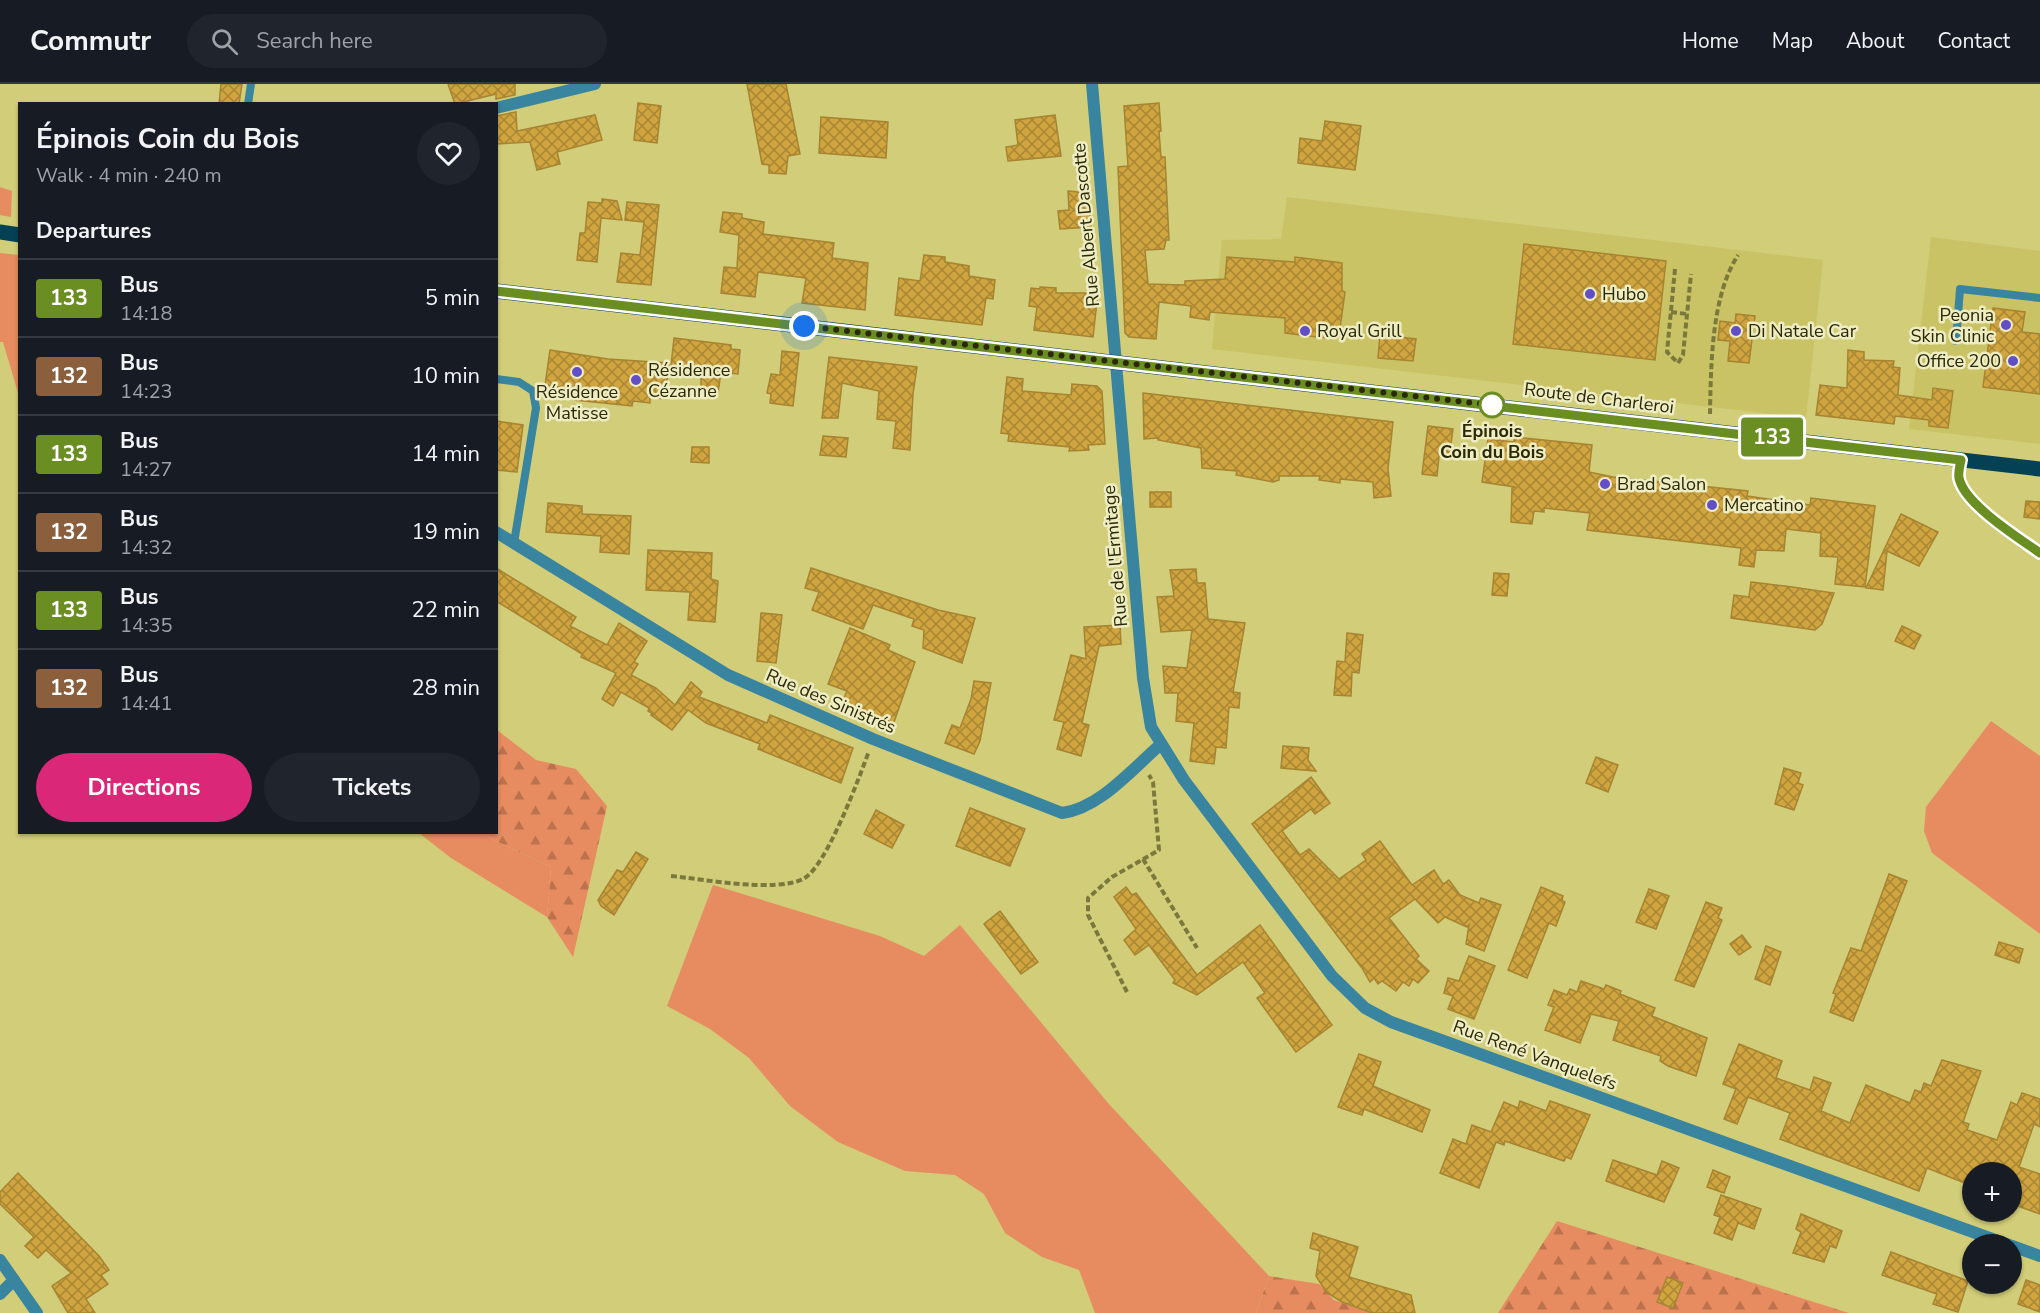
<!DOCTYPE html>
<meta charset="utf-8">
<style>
:root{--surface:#171b24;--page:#20242c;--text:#f1f3f6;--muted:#9ea1a6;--line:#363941;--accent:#db2777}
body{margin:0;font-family:"Nunito Sans",sans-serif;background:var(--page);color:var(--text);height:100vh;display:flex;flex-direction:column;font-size:22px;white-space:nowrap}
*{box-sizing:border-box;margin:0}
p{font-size:20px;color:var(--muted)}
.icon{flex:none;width:33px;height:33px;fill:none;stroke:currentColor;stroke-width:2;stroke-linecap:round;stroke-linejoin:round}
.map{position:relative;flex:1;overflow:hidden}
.side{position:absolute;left:18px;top:18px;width:480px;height:732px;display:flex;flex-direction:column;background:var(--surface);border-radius:0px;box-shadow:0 2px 4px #0004}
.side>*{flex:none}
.badge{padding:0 12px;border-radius:4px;font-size:21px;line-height:39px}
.controls{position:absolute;left:1962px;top:1078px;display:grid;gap:12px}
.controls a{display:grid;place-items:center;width:60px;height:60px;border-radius:50%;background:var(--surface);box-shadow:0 2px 4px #0004;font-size:30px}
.you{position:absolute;width:30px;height:30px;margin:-15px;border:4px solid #fff;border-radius:50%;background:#1a73e8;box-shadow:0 0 0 9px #1a73e833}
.map>.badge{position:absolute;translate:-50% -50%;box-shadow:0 0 0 3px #fff}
h2{padding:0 18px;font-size:22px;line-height:54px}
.round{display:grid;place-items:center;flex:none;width:63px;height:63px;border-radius:32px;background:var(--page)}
.overview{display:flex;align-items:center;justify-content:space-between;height:102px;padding:0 18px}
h1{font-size:28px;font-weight:700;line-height:45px}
.cta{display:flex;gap:12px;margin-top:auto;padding:12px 18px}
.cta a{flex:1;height:69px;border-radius:36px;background:var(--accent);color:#fff;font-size:24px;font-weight:700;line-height:69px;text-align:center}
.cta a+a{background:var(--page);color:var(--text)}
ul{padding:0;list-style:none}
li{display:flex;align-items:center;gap:18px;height:78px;padding:0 18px;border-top:2px solid var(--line)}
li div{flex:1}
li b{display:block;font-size:22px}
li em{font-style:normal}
li .badge{min-width:66px;font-weight:700;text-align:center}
header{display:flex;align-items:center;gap:36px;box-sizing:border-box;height:84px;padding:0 30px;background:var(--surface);border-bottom:2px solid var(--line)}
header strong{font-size:28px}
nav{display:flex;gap:33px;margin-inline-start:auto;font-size:21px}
.search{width:420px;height:54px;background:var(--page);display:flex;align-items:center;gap:15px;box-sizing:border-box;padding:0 21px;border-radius:33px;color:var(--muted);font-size:22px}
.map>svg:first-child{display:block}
.built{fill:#c9c365}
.green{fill:#e78c60}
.forest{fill:url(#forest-firs)}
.building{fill:url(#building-cross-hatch);stroke:#a68431;stroke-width:1.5}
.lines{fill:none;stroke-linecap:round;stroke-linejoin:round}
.path{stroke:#7b783c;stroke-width:4;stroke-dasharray:6 3;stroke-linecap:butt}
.lane{stroke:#39849f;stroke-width:8}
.street{stroke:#39849f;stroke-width:12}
.primary{stroke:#054154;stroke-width:15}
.line-casing{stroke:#fff;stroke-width:14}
.line{stroke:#6b8e23;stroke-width:9}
.walk{stroke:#2b2904;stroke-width:6;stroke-dasharray:0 10.8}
.poi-dot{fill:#624ec6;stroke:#edecc3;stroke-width:2}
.stop-dot{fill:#fff;stroke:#6b8e23;stroke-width:3}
.labels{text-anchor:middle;stroke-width:5;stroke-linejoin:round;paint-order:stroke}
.street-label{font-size:18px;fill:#2b2904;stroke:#edecc3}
.poi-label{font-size:18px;fill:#2b2904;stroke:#edecc3;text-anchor:start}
.stop-label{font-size:18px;font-weight:bold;fill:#2b2904;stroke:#edecc3}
</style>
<header>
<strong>Commutr</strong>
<div class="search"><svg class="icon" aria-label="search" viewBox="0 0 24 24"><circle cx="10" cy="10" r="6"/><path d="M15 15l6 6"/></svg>Search here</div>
<nav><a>Home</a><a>Map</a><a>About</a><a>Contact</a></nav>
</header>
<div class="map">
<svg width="2040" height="1229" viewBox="0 0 2040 1229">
<defs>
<pattern id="forest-firs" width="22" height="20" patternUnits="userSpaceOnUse" patternTransform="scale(1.5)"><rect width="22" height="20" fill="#e78c60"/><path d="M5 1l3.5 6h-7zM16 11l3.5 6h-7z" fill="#bb724d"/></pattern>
<pattern id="building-cross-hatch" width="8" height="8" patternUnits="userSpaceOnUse" patternTransform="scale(1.5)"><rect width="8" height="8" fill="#d0a53f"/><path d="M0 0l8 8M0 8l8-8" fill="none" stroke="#a98633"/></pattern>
</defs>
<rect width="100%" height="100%" fill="#d1cd78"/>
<g class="built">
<polygon points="1287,113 1823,176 1806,334 1212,265 1222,156 1281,155"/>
<polygon points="1931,153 2040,167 2040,360 1909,345"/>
</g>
<g class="green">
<polygon points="0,103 12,107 11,133 0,131"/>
<polygon points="0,169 19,171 19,312 3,258 0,258"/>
<polygon points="1991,637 2040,672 2040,850 1932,769 1924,747 1926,723"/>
<polygon points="419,749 483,749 494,756 551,783 547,833 451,774"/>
<polygon points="713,801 880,852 924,872 960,841 1108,1019 1269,1192 1256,1229 1095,1229 1079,1186 1042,1173 1005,1149 984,1110 955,1091 905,1087 838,1058 790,1022 749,974 710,945 667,922"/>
</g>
<g class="forest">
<polygon points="497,646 536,676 576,685 607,722 573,873 547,833 551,783 494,756 483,749 496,748"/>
<polygon points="1557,1137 1849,1229 1498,1229"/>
<polygon points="1269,1192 1319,1200 1334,1216 1371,1229 1256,1229"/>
</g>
<g class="building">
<polygon points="221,0 242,0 239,20 219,20"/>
<polygon points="448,0 515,0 515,11 496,15 496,10 455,20"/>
<polygon points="747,0 786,0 800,70 788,72 786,90 769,89 769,81 762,80"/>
<polygon points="638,19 661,22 657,59 634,56"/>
<polygon points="1159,19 1161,47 1159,47 1161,73 1165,73 1169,156 1166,156 1164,165 1145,166 1148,200 1185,201 1185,197 1225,195 1227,173 1295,178 1295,173 1342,179 1342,207 1345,208 1340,244 1326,243 1325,254 1285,249 1285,234 1210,228 1209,236 1190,233 1191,222 1159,218 1156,255 1129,253 1125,249 1118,83 1128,82 1124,22"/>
<polygon points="516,28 517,47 595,31 602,56 557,68 560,80 537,86 530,58 496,60 496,32"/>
<polygon points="1055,31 1061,72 1008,77 1006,63 1018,61 1015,36"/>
<polygon points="821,33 888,38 886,74 819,69"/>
<polygon points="1325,37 1361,42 1355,86 1298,79 1300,54 1322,57"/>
<polygon points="1068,107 1088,109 1091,143 1060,145 1058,127 1069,126"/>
<polygon points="602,115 617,117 622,136 601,134 597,178 577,176 580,149 585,149 588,118 602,119"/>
<polygon points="627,118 659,121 651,201 617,198 621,169 640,171 644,138 625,136"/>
<polygon points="723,128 742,130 742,134 764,138 763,150 834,159 832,174 868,179 865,226 802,219 806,194 758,188 755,213 721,209 724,183 737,184 739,151 720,148"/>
<polygon points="1524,160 1666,177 1655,276 1513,260"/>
<polygon points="924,171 945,173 945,178 969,182 969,192 995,196 993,215 986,214 982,241 895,231 899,194 920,197"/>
<polygon points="1040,203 1056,204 1056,209 1098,209 1093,253 1034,246 1037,223 1029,222 1031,204 1040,205"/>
<polygon points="1993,224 2025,228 2022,248 2040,250 2040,310 1983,303"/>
<polygon points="1736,230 1755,232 1749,279 1728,277 1730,257 1718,256 1720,237 1735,239"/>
<polygon points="1380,251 1416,255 1413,277 1378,274"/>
<polygon points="674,254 731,261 731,265 740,266 738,290 721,288 718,309 701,307 701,285 671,282"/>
<polygon points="550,266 608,275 669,279 665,315 650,313 650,319 633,317 632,322 575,316 576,310 559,309 560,303 545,301"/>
<polygon points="1848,266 1864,268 1864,276 1894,277 1893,283 1900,284 1898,311 1932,316 1933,304 1953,307 1948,344 1929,342 1929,336 1895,332 1894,340 1816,331 1820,301 1847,304"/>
<polygon points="782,267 799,269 793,322 770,319 771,310 767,309 771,290 780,291"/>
<polygon points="829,273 917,283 913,310 910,366 893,364 896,337 877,335 879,307 842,299 838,334 822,334"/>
<polygon points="1007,293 1023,295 1022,307 1071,311 1072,300 1097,302 1102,307 1105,360 1088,361 1089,366 1069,367 1070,363 1008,357 1009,350 1001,349"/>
<polygon points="1143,309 1393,338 1388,385 1391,412 1374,414 1373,398 1340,395 1340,399 1319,396 1320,392 1279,392 1279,396 1273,398 1236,391 1237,387 1202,384 1201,364 1158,356 1158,354 1144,355"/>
<polygon points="496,337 523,341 517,388 496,386"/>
<polygon points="1428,342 1453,345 1449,374 1439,372 1437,392 1422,390"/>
<polygon points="823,352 848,354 846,373 820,371"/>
<polygon points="1514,353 1592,361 1589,388 1613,393 1748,407 1747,412 1810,421 1811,414 1875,422 1865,503 1835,500 1838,473 1820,472 1821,449 1786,445 1784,467 1756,466 1754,483 1739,481 1741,464 1587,446 1590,429 1544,424 1544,428 1534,427 1532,440 1511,438 1512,404 1515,403 1482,398 1488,355 1514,358"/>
<polygon points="692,363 709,363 709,379 691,378"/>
<rect x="1150" y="408" width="21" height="15"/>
<polygon points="2026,417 2040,418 2040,435 2024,433"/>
<polygon points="548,419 582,422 582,430 631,432 629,470 600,468 601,452 546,448"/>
<polygon points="1901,430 1938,448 1919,482 1887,467 1883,506 1866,504"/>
<polygon points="648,466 712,469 711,495 718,497 715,538 688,536 690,508 646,506"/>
<polygon points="496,484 576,533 570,542 607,561 619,539 647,557 634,578 638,580 631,591 656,604 675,621 691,598 702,608 699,613 767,639 770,631 853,664 841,699 758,665 760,660 706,639 688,626 672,646 651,631 653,630 648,627 649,624 621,608 613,622 602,615 616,589 581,573 582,570 496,517"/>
<polygon points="811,484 938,526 975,534 962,579 923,564 924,546 912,542 914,535 873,521 863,545 812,526 819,508 805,504"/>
<polygon points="1196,485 1197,499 1205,499 1208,535 1245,539 1233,608 1240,609 1239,624 1229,623 1226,664 1216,663 1214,680 1190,677 1194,639 1176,637 1178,609 1165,609 1163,582 1187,584 1192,546 1161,548 1157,513 1174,512 1170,486"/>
<polygon points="1494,489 1509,490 1507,512 1492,511"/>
<polygon points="1751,498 1785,502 1834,509 1822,540 1815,546 1731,534 1734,511 1749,513"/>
<polygon points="761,529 782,531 776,579 757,577"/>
<polygon points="1120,541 1121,560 1099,562 1082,639 1089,641 1081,672 1057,665 1064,638 1054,636 1071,571 1086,575 1084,543"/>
<polygon points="1902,542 1921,551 1914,565 1895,557"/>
<polygon points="850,544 890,561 888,566 915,578 893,641 841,621 847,607 828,600"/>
<polygon points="1347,549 1363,551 1359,589 1352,588 1351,612 1334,611 1337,577 1345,578"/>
<polygon points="974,597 991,599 980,657 974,670 945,659 952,641 960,644 971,615"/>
<polygon points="1283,662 1309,664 1308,676 1316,687 1281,684"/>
<polygon points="1596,673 1618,681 1608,708 1586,699"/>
<polygon points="1784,684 1801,689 1798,699 1803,701 1794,726 1775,720"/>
<polygon points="1311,693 1330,719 1315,730 1311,725 1282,747 1300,771 1309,765 1339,795 1366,776 1362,770 1380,757 1412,801 1434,786 1443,800 1449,796 1460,811 1479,819 1481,814 1501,821 1484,867 1466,860 1469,841 1467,843 1445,833 1438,839 1415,815 1389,834 1419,872 1416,875 1429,887 1418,899 1413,895 1409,902 1403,898 1396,907 1382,897 1378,900 1374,894 1370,898 1362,884 1252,740"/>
<polygon points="970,724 1025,745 1010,782 956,762"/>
<polygon points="876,726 904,741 892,764 864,750"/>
<polygon points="636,768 648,775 614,831 601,822 598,816 617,786 623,788"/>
<polygon points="1889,790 1907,797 1853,937 1830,928 1836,910 1833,909 1851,864 1861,867"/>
<polygon points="1126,803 1132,811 1136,809 1197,891 1260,841 1332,941 1296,968 1257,914 1265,909 1243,878 1197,911 1173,899 1175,896 1149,861 1135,871 1124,856 1136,845 1114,813"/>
<polygon points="1541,803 1563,812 1562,816 1565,818 1556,842 1549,839 1527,894 1508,886"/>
<polygon points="1649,805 1669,812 1656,845 1636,838"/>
<polygon points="1706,818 1722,824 1718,834 1722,836 1694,903 1675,896"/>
<polygon points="1000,827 1038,878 1021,890 984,840"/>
<polygon points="1742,851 1751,863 1739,871 1730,860"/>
<polygon points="1999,858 2023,865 2019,879 1995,871"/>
<polygon points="1766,862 1781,868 1770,901 1755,895"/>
<polygon points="1469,872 1495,882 1474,935 1448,925 1453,912 1444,909 1448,894 1459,897"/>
<polygon points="1581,897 1604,905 1606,901 1621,907 1620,910 1655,924 1652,932 1707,954 1696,992 1668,982 1660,977 1661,972 1613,956 1619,937 1591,930 1580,959 1545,946 1554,923 1548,921 1554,906 1567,911 1570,905 1577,908"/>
<polygon points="1739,960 1782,977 1776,994 1810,1006 1814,993 1831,999 1821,1027 1850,1039 1866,1001 1910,1019 1915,1006 1921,1008 1924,999 1931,1002 1942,976 1981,987 1963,1038 1969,1040 1967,1046 1997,1056 2011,1018 2017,1021 2022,1009 2040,1015 2040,1043 2034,1040 2019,1083 2040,1090 2040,1130 2012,1120 2012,1089 1972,1089 1972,1102 1927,1084 1919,1107 1780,1055 1790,1029 1748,1013 1737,1040 1724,1035 1736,1005 1723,1000"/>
<polygon points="1359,970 1381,978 1373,1002 1430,1026 1422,1048 1364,1025 1362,1031 1338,1023"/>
<polygon points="1520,1017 1546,1027 1550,1017 1590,1031 1571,1075 1566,1073 1564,1077 1505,1057 1504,1061 1496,1058 1479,1104 1440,1089 1453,1055 1466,1060 1472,1041 1491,1048 1504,1018 1518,1024"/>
<polygon points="1613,1076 1657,1091 1662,1077 1679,1084 1664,1118 1606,1097"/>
<polygon points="1713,1086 1730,1093 1724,1109 1707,1103"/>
<polygon points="18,1089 99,1172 109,1186 101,1191 108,1200 86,1215 95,1229 68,1229 52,1202 71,1189 46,1166 38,1174 25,1162 34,1153 0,1120 0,1108"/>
<polygon points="1721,1111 1761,1125 1754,1145 1738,1139 1732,1156 1714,1149 1720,1133 1714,1131"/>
<polygon points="1801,1130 1842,1147 1836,1164 1830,1162 1824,1178 1793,1169 1801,1148 1796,1145"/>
<polygon points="1313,1149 1358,1163 1349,1193 1411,1211 1415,1229 1372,1229 1342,1218 1326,1208 1316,1192 1320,1167 1310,1164"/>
<polygon points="1891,1168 1968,1197 1958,1228 1933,1220 1937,1210 1882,1191"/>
<polygon points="1667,1193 1683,1199 1673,1224 1657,1218"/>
<polygon points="2026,1196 2040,1201 2040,1228 2018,1220"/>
</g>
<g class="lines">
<g class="path">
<polyline points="1675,185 1667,268 1678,279 1683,271 1691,190"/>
<polyline points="1671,228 1687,230"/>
<path d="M1710 330C1711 281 1711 213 1738 171"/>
<polyline points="1143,775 1197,864"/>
<path d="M671 792C703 795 775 809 803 795 826 784 859 694 869 667"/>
<polyline points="1127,908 1088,831 1088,814 1112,793 1159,766 1153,698 1149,691"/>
</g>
<g class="lane">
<polyline points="248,20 251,0"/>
<polyline points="1956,257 1960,205 2040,214"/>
<polyline points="496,295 519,298 533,307 536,324 514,459"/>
</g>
<g class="street">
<polyline points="1092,0 1143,594 1151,643 1184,696 1332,892 1365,924 1391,938 2009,1161"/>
<polyline points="496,24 595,0"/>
<path d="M1961 376C1960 381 1958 389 1959 394 1964 420 2019 454 2040 469"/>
<path d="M496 448 728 591 873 655 1062 729C1100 724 1132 685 1160 661"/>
<polyline points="2012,1162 2040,1172"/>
<polyline points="0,1176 37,1229"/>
<polyline points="0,1210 14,1196"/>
</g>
<g class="primary">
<polyline points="0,148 20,151"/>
<polyline points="496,207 2040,385"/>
</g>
</g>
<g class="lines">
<g class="line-casing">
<path id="line" d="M496 207 1961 376C1960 381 1958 389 1959 394 1964 420 2019 454 2040 469"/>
</g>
<use href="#line" class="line"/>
<polyline class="walk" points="804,242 1492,321"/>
</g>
<g class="poi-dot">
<circle cx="1590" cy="210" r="6"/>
<circle cx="2006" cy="241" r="6"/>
<circle cx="1305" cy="247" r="6"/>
<circle cx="1736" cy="247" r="6"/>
<circle cx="2013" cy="277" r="6"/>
<circle cx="577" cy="288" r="6"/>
<circle cx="636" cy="296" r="6"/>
<circle cx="1605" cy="400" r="6"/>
<circle cx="1712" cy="421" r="6"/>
</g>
<circle class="stop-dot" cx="1492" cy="321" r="12"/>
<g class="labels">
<g class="street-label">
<text transform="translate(1086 141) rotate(-95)" y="6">Rue Albert Dascotte</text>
<text transform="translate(1599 314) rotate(7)" y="6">Route de Charleroi</text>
<text transform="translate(1115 472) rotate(-95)" y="6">Rue de l'Ermitage</text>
<text transform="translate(831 617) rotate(23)" y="6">Rue des Sinistrés</text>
<text transform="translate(1535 971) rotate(20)" y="6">Rue René Vanquelefs</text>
</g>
<g class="poi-label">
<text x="1602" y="216">Hubo</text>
<text x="1994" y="237" text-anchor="end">Peonia<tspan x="1994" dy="21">Skin Clinic</tspan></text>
<text x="1317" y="253">Royal Grill</text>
<text x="1748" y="253">Di Natale Car</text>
<text x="2001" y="283" text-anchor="end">Office 200</text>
<text x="648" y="292">Résidence<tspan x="648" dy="21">Cézanne</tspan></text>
<text x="577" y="314" text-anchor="middle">Résidence<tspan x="577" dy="21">Matisse</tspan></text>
<text x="1617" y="406">Brad Salon</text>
<text x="1724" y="427">Mercatino</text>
</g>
<g class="stop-label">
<text x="1492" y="353">Épinois<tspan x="1492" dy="21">Coin du Bois</tspan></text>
</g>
</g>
</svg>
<div class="controls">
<a>+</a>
<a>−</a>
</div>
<div class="you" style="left:804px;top:242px"></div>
<b class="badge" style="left:1772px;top:353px;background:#6b8e23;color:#fff">133</b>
<section class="side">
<div class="overview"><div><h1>Épinois Coin du Bois</h1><p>Walk · 4 min · 240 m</p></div><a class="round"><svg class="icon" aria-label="heart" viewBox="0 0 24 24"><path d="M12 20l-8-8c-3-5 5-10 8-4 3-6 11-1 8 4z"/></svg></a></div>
<h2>Departures</h2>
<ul>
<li><span class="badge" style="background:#6b8e23;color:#fff">133</span><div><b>Bus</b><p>14:18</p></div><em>5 min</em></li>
<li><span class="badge" style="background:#8b5e3c;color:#fff">132</span><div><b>Bus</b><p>14:23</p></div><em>10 min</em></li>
<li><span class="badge" style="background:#6b8e23;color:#fff">133</span><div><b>Bus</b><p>14:27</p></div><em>14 min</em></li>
<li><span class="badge" style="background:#8b5e3c;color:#fff">132</span><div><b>Bus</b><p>14:32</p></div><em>19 min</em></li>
<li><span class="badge" style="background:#6b8e23;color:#fff">133</span><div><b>Bus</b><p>14:35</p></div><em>22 min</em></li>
<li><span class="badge" style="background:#8b5e3c;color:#fff">132</span><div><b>Bus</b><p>14:41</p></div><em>28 min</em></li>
</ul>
<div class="cta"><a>Directions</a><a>Tickets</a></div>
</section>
</div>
